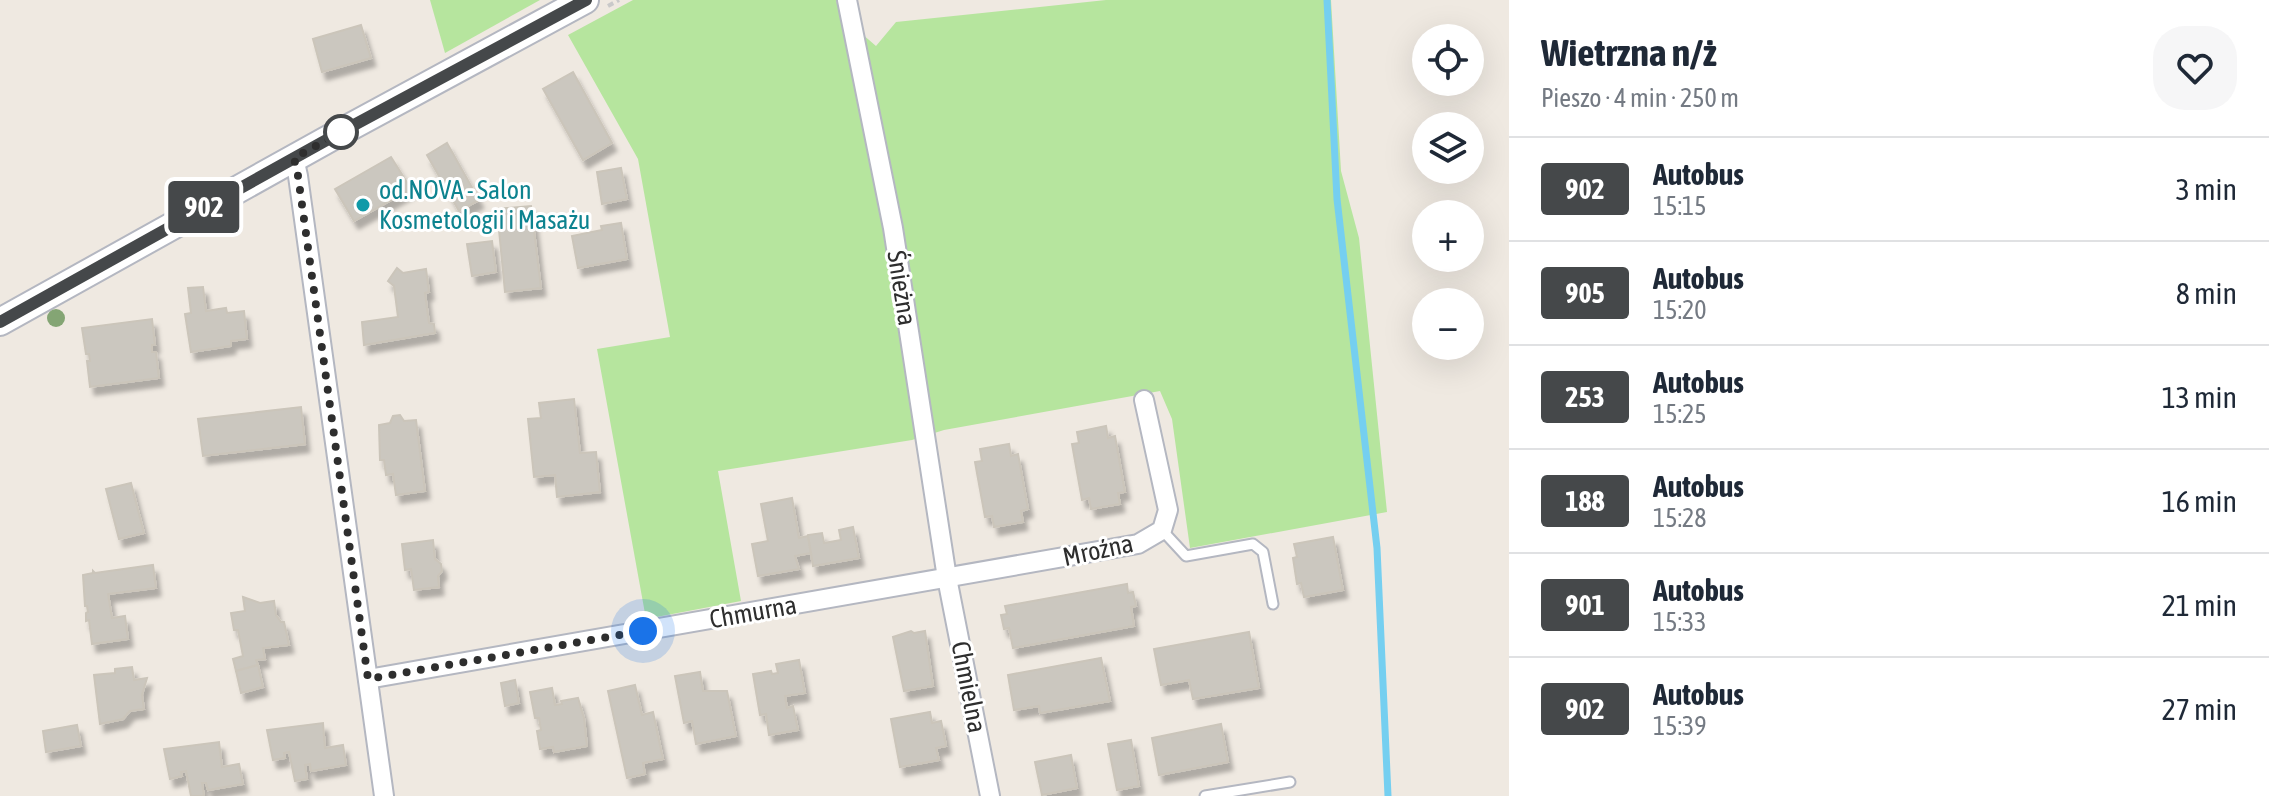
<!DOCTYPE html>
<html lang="pl">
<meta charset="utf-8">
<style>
:root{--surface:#fff;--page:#f6f6f7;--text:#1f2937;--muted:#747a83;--line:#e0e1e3}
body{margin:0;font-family:"Asap Condensed",sans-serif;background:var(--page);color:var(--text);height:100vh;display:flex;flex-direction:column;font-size:30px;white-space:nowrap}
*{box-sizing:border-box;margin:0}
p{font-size:26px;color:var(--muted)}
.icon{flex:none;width:44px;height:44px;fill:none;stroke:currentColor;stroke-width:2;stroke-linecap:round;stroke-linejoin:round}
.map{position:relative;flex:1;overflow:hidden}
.details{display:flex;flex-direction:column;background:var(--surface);width:760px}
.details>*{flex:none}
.badge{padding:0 16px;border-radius:6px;font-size:28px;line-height:52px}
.buttons{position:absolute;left:1412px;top:24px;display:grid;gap:16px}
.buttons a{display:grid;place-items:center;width:72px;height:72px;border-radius:50%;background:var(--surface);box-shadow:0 8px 32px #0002;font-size:40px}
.you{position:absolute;width:40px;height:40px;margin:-20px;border:6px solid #fff;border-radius:50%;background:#1a73e8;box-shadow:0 0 0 12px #1a73e833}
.map>.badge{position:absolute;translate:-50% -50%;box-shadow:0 0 0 4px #fff}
.round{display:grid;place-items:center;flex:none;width:84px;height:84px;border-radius:32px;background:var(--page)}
.overview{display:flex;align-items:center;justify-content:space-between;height:136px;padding:0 32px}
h1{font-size:38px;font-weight:700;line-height:60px}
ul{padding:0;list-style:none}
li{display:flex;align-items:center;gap:24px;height:104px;padding:0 32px;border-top:2px solid var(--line)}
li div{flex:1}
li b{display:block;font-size:30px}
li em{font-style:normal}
li .badge{min-width:88px;font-weight:700;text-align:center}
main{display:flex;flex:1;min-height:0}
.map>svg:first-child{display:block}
.green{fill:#b6e59e}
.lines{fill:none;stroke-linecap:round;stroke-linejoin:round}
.stream{stroke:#75cff0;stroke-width:7}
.building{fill:#cbc7bf;stroke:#cbc5ba;stroke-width:2;filter:url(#shadow)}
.lane-casing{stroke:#b4b7c1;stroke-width:13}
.street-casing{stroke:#b4b7c1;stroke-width:22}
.secondary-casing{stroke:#b4b7c1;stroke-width:30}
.path{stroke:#c9c9c9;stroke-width:4;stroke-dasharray:6 4;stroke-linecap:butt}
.lane{stroke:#fff;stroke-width:9}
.street{stroke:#fff;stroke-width:18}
.secondary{stroke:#fff;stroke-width:26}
.tree{fill:#84a574}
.line-casing{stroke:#fff;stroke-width:18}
.line{stroke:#45484a;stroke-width:12}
.walk{stroke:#2e2e2e;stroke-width:8;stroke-dasharray:0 14.4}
.stop-dot{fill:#fff;stroke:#45484a;stroke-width:4}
.culture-dot{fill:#0f9aa8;stroke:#fff;stroke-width:3}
.labels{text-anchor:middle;stroke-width:6;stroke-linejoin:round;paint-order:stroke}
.culture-label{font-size:26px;fill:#0d838f;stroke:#fff;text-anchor:start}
.street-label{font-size:26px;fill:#2e2e2e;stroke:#fff}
</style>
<main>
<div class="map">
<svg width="1509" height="796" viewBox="0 0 1509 796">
<defs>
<filter id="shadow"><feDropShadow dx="4.5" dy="8" stdDeviation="2" flood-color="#0004"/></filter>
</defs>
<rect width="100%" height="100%" fill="#efe9e1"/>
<g class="green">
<polygon points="430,0 540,0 445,53"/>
<polygon points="633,0 836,0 840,15 876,46 896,22 1106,0 1331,0 1341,171 1359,238 1387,512 1190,548 1172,419 1160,391 944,430 912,440 718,471 741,601 646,619 597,349 670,337 638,159 568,35"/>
</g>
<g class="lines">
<polyline class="stream" points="1327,0 1337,199 1377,548 1388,796"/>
</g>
<g class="building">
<polygon points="361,25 371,58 322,72 313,39"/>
<polygon points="573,72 612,143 583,160 543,89"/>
<polygon points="447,143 479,200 459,211 427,155"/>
<polygon points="391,157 411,189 354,221 335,189"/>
<polygon points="621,168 627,199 602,204 597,172"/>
<polygon points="531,206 541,288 505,292 497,209"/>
<polygon points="621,223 627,259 578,268 572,236 602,230 601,226"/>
<polygon points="492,241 496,272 472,276 467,244"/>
<polygon points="397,268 403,273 426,269 429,292 425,293 429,323 434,324 435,333 364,345 362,322 398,317 394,286 388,281"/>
<polygon points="203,287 206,311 226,308 227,313 244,311 247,339 231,341 231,346 191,352 185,314 191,313 188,288"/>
<polygon points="152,319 155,345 152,345 152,352 156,352 159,378 90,387 87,361 90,361 89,354 86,354 82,328"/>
<polygon points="574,399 580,453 596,452 600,492 557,497 555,475 534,477 528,419 541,418 539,403"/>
<polygon points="301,407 305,444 203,456 198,419"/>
<polygon points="400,415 404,421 416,420 425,491 396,495 393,474 386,475 384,460 380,460 379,425 390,423 393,416"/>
<polygon points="1106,426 1108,438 1115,436 1125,492 1118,493 1120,504 1091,509 1089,498 1082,500 1072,444 1079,443 1077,432"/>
<polygon points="1009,444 1011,456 1018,454 1028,509 1021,511 1023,522 994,527 992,516 985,517 975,462 982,461 980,449"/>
<polygon points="131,483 144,533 119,539 106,489"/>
<polygon points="792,498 799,538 808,536 811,553 795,556 799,569 758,576 752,544 768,541 761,504"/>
<polygon points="853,527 859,558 813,566 808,535 822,533 824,543 841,540 839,530"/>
<polygon points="1333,537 1343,590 1304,597 1301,583 1297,584 1293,558 1297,557 1294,544"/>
<polygon points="433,540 435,559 441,564 442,571 438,576 439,587 414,590 411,569 405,570 402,544"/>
<polygon points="153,565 156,588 108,594 112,618 125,616 128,639 92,644 89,620 86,621 86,613 88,612 87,606 85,606 83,575 93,573 93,571 95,573"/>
<polygon points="1127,584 1128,593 1133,592 1136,606 1131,607 1134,626 1013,648 1009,628 1004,629 1001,615 1007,614 1005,606"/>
<polygon points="243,597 260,603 274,601 276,615 281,622 284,622 289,645 263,648 265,659 256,660 258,665 236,671 233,659 243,656 238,630 234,630 231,613 245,611"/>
<polygon points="911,631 914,633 925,631 933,686 904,691 893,637"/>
<polygon points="1249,632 1259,688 1193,699 1189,680 1161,685 1154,649"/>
<polygon points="1101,658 1110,701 1040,713 1039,706 1014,710 1008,675"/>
<polygon points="799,660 805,693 785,696 787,708 793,706 798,730 769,735 766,714 760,715 753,674 771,671 772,674 778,673 776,664"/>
<polygon points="258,665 263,687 241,693 236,671"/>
<polygon points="132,667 134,680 147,678 142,695 144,709 130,711 123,719 100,724 94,675 115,673 115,669"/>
<polygon points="700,672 703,691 727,691 736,736 696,744 692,721 684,723 675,676"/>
<polygon points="515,680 519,703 505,706 501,683"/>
<polygon points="635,685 642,715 653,712 663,759 643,763 645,774 627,778 608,691"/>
<polygon points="552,688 555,705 562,704 561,701 578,698 584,718 587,746 554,752 553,747 540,749 537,731 541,730 539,718 535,718 530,692"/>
<polygon points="930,712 932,723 941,721 944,735 946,746 936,748 939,760 900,767 891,719"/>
<polygon points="323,723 325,748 343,745 346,765 311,771 310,764 305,765 307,779 295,781 289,752 284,753 285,758 273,760 267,730"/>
<polygon points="1221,724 1228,762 1159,775 1152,738"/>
<polygon points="77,725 81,746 46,752 43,731"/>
<polygon points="1131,740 1139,786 1117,790 1108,744"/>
<polygon points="219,742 222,767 239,764 243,784 208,790 206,783 202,783 204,796 191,796 186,771 181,772 182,776 170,779 164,749"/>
<polygon points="1071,755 1077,788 1042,795 1035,762"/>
</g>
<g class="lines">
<g class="lane-casing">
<g id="lane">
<polyline points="1162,530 1186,556 1253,544 1263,552 1273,604"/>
<polyline points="1205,796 1290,782"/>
</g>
</g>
<g class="street-casing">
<g id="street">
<polyline points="847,0 893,228 947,578 990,796"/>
<polyline points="294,158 298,176 384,796"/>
<polyline points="368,679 1138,544 1162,530 1168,510 1144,400"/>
</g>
</g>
<g class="secondary-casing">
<polyline id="secondary" points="0,322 341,132 585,0"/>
</g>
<polyline class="path" points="608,6 619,0"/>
<use href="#lane" class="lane"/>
<use href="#street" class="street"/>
<use href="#secondary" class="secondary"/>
</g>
<circle class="tree" cx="56" cy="318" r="9"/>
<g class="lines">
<g class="line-casing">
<polyline id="line" points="0,322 341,132 586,0"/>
</g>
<use href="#line" class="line"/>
<polyline class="walk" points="341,132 294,158 298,176 368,679 643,631"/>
</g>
<circle class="stop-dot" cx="341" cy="132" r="16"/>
<circle class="culture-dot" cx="363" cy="205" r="8"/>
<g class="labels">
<g class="culture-label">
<text x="379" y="199">od.NOVA - Salon<tspan x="379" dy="30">Kosmetologii i Masażu</tspan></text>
</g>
<g class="street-label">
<text transform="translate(902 288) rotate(81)" y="9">Śnieżna</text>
<text transform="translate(1098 550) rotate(-12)" y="9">Mroźna</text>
<text transform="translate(753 612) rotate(-10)" y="9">Chmurna</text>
<text transform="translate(969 687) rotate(79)" y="9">Chmielna</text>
</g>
</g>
</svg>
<div class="buttons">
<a><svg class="icon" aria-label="locate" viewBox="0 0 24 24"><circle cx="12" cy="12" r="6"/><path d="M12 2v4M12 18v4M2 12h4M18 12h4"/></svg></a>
<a><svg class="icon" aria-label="layers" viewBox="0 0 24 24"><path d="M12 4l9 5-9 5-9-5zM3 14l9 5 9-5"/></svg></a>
<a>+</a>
<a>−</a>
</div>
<div class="you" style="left:643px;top:631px"></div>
<b class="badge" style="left:204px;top:207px;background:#45484a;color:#fff">902</b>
</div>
<section class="details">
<div class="overview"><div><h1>Wietrzna n/ż</h1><p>Pieszo · 4 min · 250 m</p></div><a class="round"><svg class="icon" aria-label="heart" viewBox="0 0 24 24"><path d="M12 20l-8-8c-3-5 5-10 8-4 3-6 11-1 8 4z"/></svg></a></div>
<ul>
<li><span class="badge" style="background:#45484a;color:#fff">902</span><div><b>Autobus</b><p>15:15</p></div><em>3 min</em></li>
<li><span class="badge" style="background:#45484a;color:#fff">905</span><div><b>Autobus</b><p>15:20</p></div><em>8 min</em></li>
<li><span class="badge" style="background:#45484a;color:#fff">253</span><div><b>Autobus</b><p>15:25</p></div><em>13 min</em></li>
<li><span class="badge" style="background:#45484a;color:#fff">188</span><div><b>Autobus</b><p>15:28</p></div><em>16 min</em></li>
<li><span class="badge" style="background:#45484a;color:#fff">901</span><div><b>Autobus</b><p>15:33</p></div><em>21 min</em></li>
<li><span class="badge" style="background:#45484a;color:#fff">902</span><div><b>Autobus</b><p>15:39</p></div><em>27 min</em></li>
</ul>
</section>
</main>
